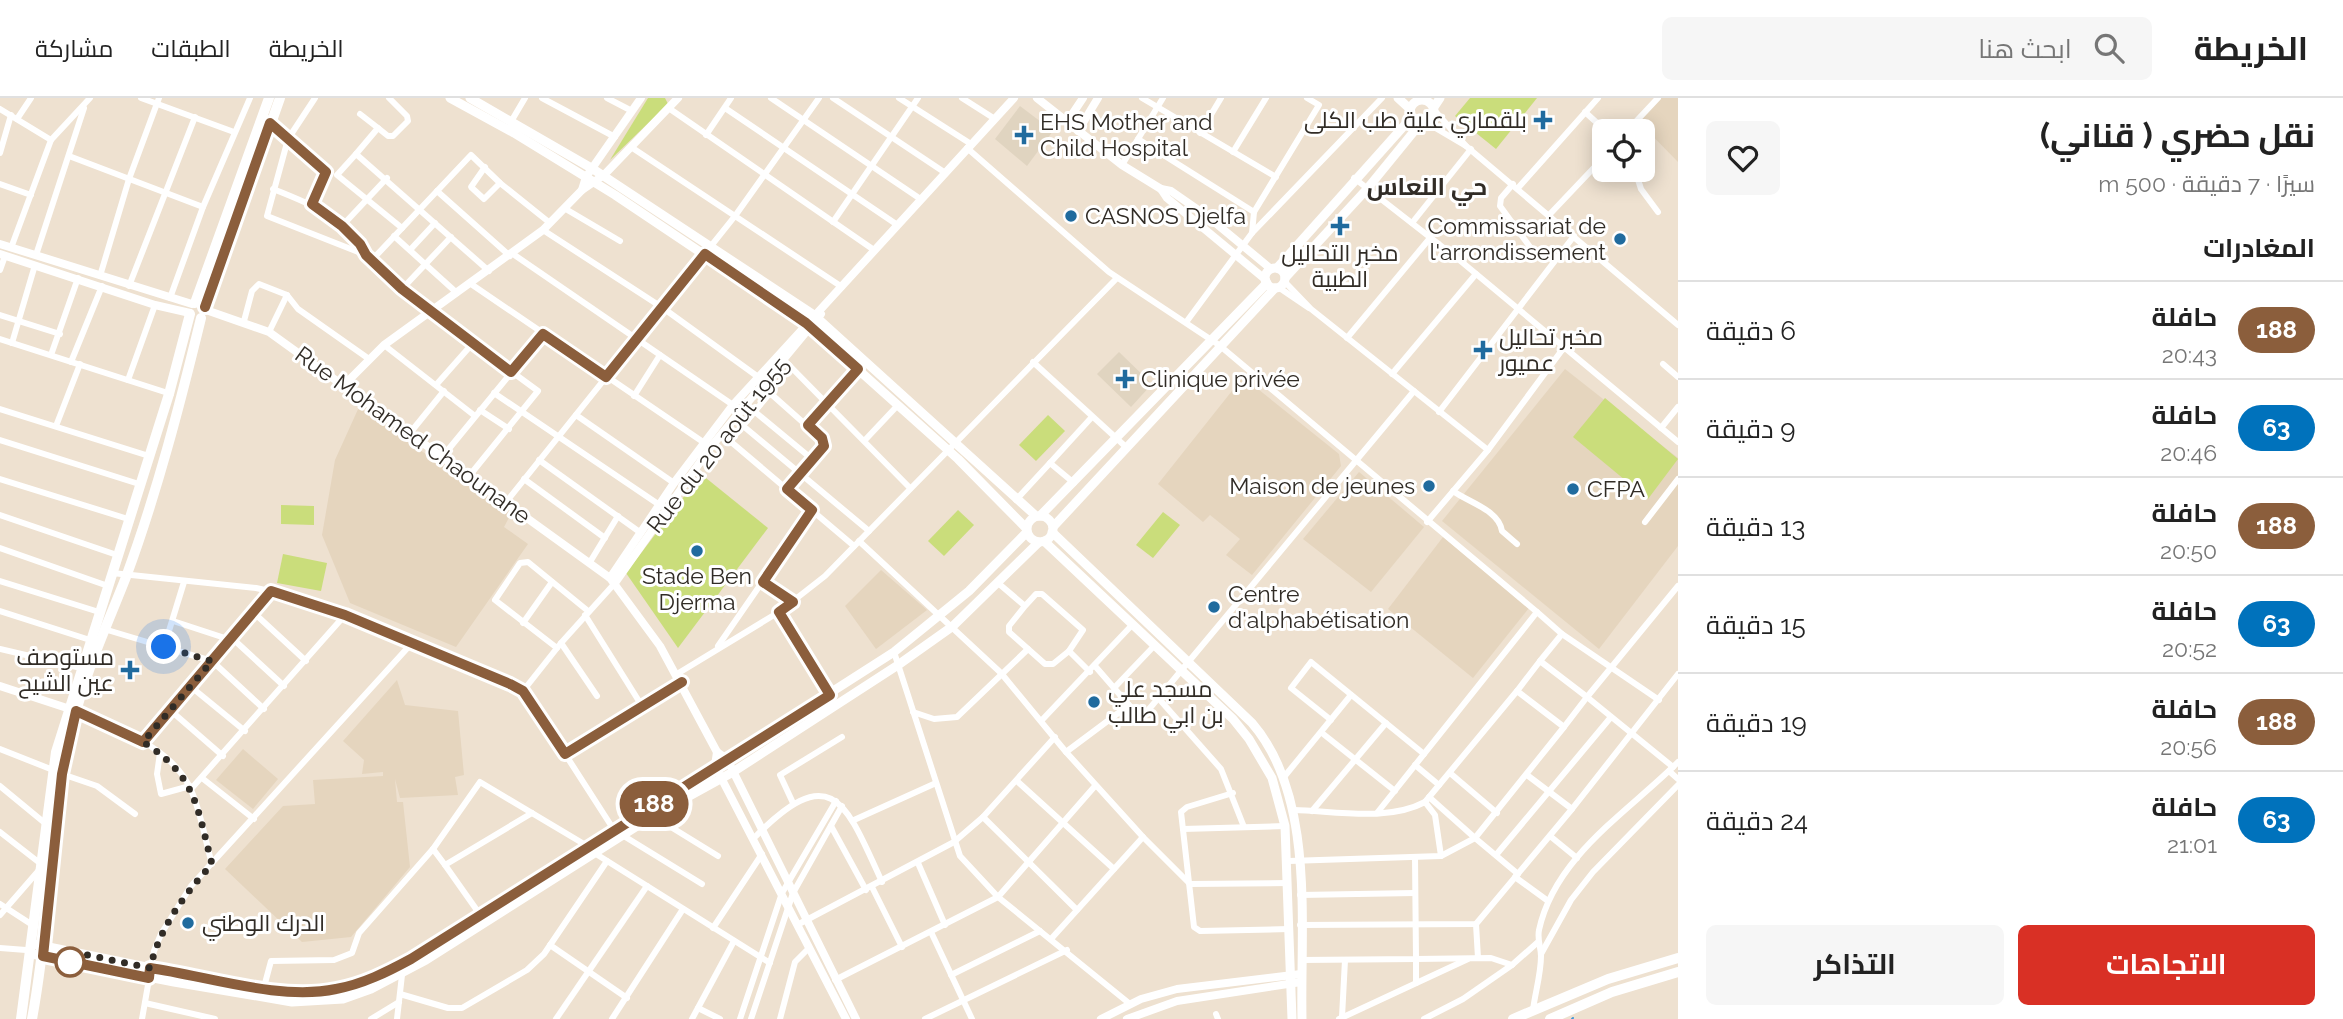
<!DOCTYPE html>
<html lang="ar">
<meta charset="utf-8">
<style>
:root{--surface:#fff;--page:#f6f6f6;--text:#222;--muted:#767676;--line:#e0e0e0;--accent:#d93025}
body{margin:0;font-family:Raleway,Cairo,sans-serif;background:var(--page);color:var(--text);direction:rtl;height:100vh;display:flex;flex-direction:column;font-size:26px;white-space:nowrap}
*{box-sizing:border-box;margin:0}
p{font-size:23px;color:var(--muted)}
.icon{flex:none;width:38px;height:38px;fill:none;stroke:currentColor;stroke-width:2;stroke-linecap:round;stroke-linejoin:round}
.map{position:relative;flex:1;overflow:hidden;direction:ltr}
.details{display:flex;flex-direction:column;background:var(--surface);width:665px}
.details>*{flex:none}
.badge{padding:0 14px;border-radius:23px;font-size:24px;line-height:46px}
.buttons{position:absolute;left:1592px;top:21px;display:grid;gap:14px}
.buttons a{display:grid;place-items:center;width:63px;height:63px;border-radius:10px;background:var(--surface);box-shadow:0 4px 18px #0003;font-size:35px}
.you{position:absolute;width:35px;height:35px;margin:-18px;border:5px solid #fff;border-radius:50%;background:#1a73e8;box-shadow:0 0 0 10px #1a73e833}
.map>.badge{position:absolute;translate:-50% -50%;box-shadow:0 0 0 4px #fff}
h2{padding:0 28px;font-size:26px;line-height:63px}
.round{display:grid;place-items:center;flex:none;width:74px;height:74px;border-radius:10px;background:var(--page)}
.summary{display:flex;align-items:center;justify-content:space-between;height:119px;padding:0 28px}
h1{font-size:33px;font-weight:700;line-height:52px}
.action{display:flex;gap:14px;margin-top:auto;padding:14px 28px}
.action a{flex:1;height:80px;border-radius:10px;background:var(--accent);color:#fff;font-size:28px;font-weight:700;line-height:80px;text-align:center}
.action a+a{background:var(--page);color:var(--text)}
ul{padding:0;list-style:none}
li{display:flex;align-items:center;gap:21px;height:98px;padding:0 28px;border-top:2px solid var(--line)}
li div{flex:1}
li b{display:block;font-size:26px}
li em{font-style:normal}
li .badge{min-width:77px;font-weight:700;text-align:center}
header{display:flex;align-items:center;gap:42px;box-sizing:border-box;height:98px;padding:0 35px;background:var(--surface);border-bottom:2px solid var(--line)}
header strong{font-size:33px}
nav{display:flex;gap:38px;margin-inline-start:auto;font-size:24px}
.search{width:490px;height:63px;background:var(--page);display:flex;align-items:center;gap:18px;box-sizing:border-box;padding:0 24px;border-radius:10px;color:var(--muted);font-size:26px}
main{display:flex;flex:1;min-height:0}
.map>svg:first-child{display:block}
.built{fill:#e5d5be}
.medical{fill:#e0d4c0}
.green{fill:#cadd7b}
.lines{fill:none;stroke-linecap:round;stroke-linejoin:round}
.stream{stroke:#3e97d7;stroke-width:2}
.minor{stroke:#fff;stroke-width:6}
.tertiary{stroke:#fff;stroke-width:8}
.secondary{stroke:#fff;stroke-width:9}
.primary{stroke:#fff;stroke-width:10}
.trunk{stroke:#fff;stroke-width:10}
.line-casing{stroke:#fff;stroke-width:16}
.line{stroke:#8b5e3c;stroke-width:10}
.walk{stroke:#312c26;stroke-width:7;stroke-dasharray:0 12.6}
.poi-dot{fill:#206b9e;stroke:#fff;stroke-width:2.5}
.stop-dot{fill:#fff;stroke:#8b5e3c;stroke-width:3.5}
.labels{text-anchor:middle;stroke-width:6;stroke-linejoin:round;paint-order:stroke}
.poi-label{font-size:23px;fill:#312c26;stroke:#fff;text-anchor:start}
.street-label{font-size:23px;fill:#312c26;stroke:#fff}
.neighbourhood-label{font-size:24px;font-weight:bold;fill:#312c26;stroke:#fff}
</style>
<header>
<strong>الخريطة</strong>
<div class="search"><svg class="icon" aria-label="search" viewBox="0 0 24 24"><circle cx="10" cy="10" r="6"/><path d="M15 15l6 6"/></svg>ابحث هنا</div>
<nav><a>الخريطة</a><a>الطبقات</a><a>مشاركة</a></nav>
</header>
<main>
<section class="details">
<div class="summary"><div><h1>نقل حضري ( قناني)</h1><p>سيرًا · 7 دقيقة · 500 m</p></div><a class="round"><svg class="icon" aria-label="heart" viewBox="0 0 24 24"><path d="M12 20l-8-8c-3-5 5-10 8-4 3-6 11-1 8 4z"/></svg></a></div>
<h2>المغادرات</h2>
<ul>
<li><span class="badge" style="background:#8b5e3c;color:#fff">188</span><div><b>حافلة</b><p>20:43</p></div><em>6 دقيقة</em></li>
<li><span class="badge" style="background:#0072bc;color:#fff">63</span><div><b>حافلة</b><p>20:46</p></div><em>9 دقيقة</em></li>
<li><span class="badge" style="background:#8b5e3c;color:#fff">188</span><div><b>حافلة</b><p>20:50</p></div><em>13 دقيقة</em></li>
<li><span class="badge" style="background:#0072bc;color:#fff">63</span><div><b>حافلة</b><p>20:52</p></div><em>15 دقيقة</em></li>
<li><span class="badge" style="background:#8b5e3c;color:#fff">188</span><div><b>حافلة</b><p>20:56</p></div><em>19 دقيقة</em></li>
<li><span class="badge" style="background:#0072bc;color:#fff">63</span><div><b>حافلة</b><p>21:01</p></div><em>24 دقيقة</em></li>
</ul>
<div class="action"><a>الاتجاهات</a><a>التذاكر</a></div>
</section>
<div class="map">
<svg width="1678" height="921" viewBox="0 0 1678 921">
<rect width="100%" height="100%" fill="#eee1d0"/>
<g class="built">
<polygon points="1657,0 1678,0 1678,64 1637,22"/>
<polygon points="1565,271 1678,360 1678,448 1599,551 1442,423"/>
<polygon points="1243,279 1339,356 1341,368 1252,477 1226,457 1240,441 1210,417 1203,424 1158,386"/>
<polygon points="359,309 511,416 504,429 528,446 456,549 350,505 322,437 335,362"/>
<polygon points="1359,374 1424,429 1371,494 1303,441"/>
<polygon points="1443,439 1529,510 1473,580 1388,511"/>
<polygon points="881,472 927,512 876,551 845,508"/>
<polygon points="397,582 405,607 458,613 464,677 455,679 458,697 400,700 395,681 397,704 403,704 410,769 351,839 302,844 225,771 283,708 315,706 313,682 383,678 383,674 362,676 364,662 343,643"/>
<polygon points="243,651 278,681 253,711 216,682"/>
</g>
<g class="medical">
<polygon points="1020,8 1053,33 1027,68 995,41"/>
<polygon points="1119,254 1152,286 1131,309 1097,276"/>
</g>
<g class="green">
<polygon points="648,0 665,0 668,6 610,62"/>
<polygon points="1470,0 1537,0 1496,51 1455,18"/>
<polygon points="1605,300 1678,361 1648,401 1573,339"/>
<polygon points="1048,317 1065,333 1036,363 1019,347"/>
<polygon points="701,376 768,430 678,550 626,475"/>
<polygon points="281,407 314,408 314,427 281,426"/>
<polygon points="958,412 974,427 944,458 928,443"/>
<polygon points="1163,414 1180,427 1153,460 1136,447"/>
<polygon points="283,456 327,465 321,493 277,485"/>
</g>
<g class="lines">
<polyline class="stream" points="1572,921 1573,920"/>
<g class="minor">
<polyline points="141,0 234,34"/>
<polyline points="542,0 615,39"/>
<polyline points="607,0 632,13"/>
<polyline points="771,0 919,100"/>
<polyline points="833,0 944,74"/>
<polyline points="899,0 971,46"/>
<polyline points="962,0 995,21"/>
<polyline points="1142,0 1276,79"/>
<polyline points="725,10 896,126"/>
<polyline points="0,11 51,42"/>
<polyline points="670,11 874,152"/>
<polyline points="1435,13 1466,48 1678,227"/>
<polyline points="1585,14 1606,33"/>
<polyline points="17,21 31,0"/>
<polyline points="512,22 525,0"/>
<polyline points="270,25 288,41 267,118 366,157 429,213 538,293 470,377"/>
<polyline points="1427,25 1466,48"/>
<polyline points="378,30 388,38 393,38 408,23 407,18 389,0"/>
<polyline points="1627,33 1658,0"/>
<polyline points="1200,35 1221,0"/>
<polyline points="706,37 731,0"/>
<polyline points="1138,41 1163,0"/>
<polyline points="631,49 842,189"/>
<polyline points="967,50 1109,174 1219,247 1537,514 1377,715"/>
<polyline points="1233,54 1266,0"/>
<polyline points="0,55 11,17"/>
<polyline points="356,56 378,30 360,16"/>
<polyline points="69,58 203,109"/>
<polyline points="1122,67 1138,41 1254,114"/>
<polyline points="485,69 471,89 484,101 500,85"/>
<polyline points="1635,72 1641,91 1658,114"/>
<polyline points="1354,80 1463,165 1678,344"/>
<polyline points="0,86 31,97"/>
<polyline points="1513,86 1501,100 1500,108 1533,153"/>
<polyline points="1518,90 1598,0"/>
<path d="M273 91C309 105 348 120 366 157"/>
<polyline points="437,93 510,158"/>
<polyline points="312,106 326,74 288,41 315,0"/>
<polyline points="564,110 620,143"/>
<polyline points="1550,116 1605,58"/>
<polyline points="833,124 918,0"/>
<polyline points="1412,125 1471,51"/>
<polyline points="342,128 387,80"/>
<polyline points="402,130 337,77 356,56 489,173"/>
<polyline points="543,132 663,210 761,281"/>
<polyline points="1252,135 1254,114 1319,7 1307,0"/>
<polyline points="394,138 457,195"/>
<polyline points="11,150 51,42 90,0"/>
<polyline points="410,152 435,125"/>
<polyline points="513,156 733,307"/>
<polyline points="36,157 84,10"/>
<polyline points="371,163 471,57 500,85 550,125"/>
<polyline points="0,172 5,158"/>
<polyline points="100,178 129,81 159,0"/>
<polyline points="471,186 706,346"/>
<polyline points="129,188 195,19"/>
<polyline points="1278,189 1309,210"/>
<polyline points="402,191 451,139"/>
<polyline points="170,200 203,109 250,0"/>
<polyline points="0,217 60,236"/>
<polyline points="244,223 252,193 259,186 287,197 298,211 369,261"/>
<polyline points="1187,223 1252,135 1382,0"/>
<polyline points="269,234 287,197"/>
<polyline points="1347,240 1430,140"/>
<polyline points="0,241 171,296"/>
<polyline points="12,245 35,167"/>
<polyline points="384,247 475,318"/>
<polyline points="51,257 78,180"/>
<polyline points="783,261 910,390"/>
<polyline points="71,264 102,188"/>
<polyline points="1033,264 1126,349"/>
<polyline points="1663,266 1678,279"/>
<polyline points="1392,276 1476,176"/>
<polyline points="128,282 155,207"/>
<polyline points="436,287 473,245"/>
<polyline points="761,287 824,343 823,348 787,391"/>
<polyline points="1414,293 1488,352"/>
<polyline points="494,295 661,408"/>
<polyline points="770,295 730,343 854,448"/>
<polyline points="634,298 660,257"/>
<polyline points="0,311 149,358"/>
<polyline points="480,312 509,331"/>
<polyline points="754,313 812,361"/>
<polyline points="1439,314 1574,138"/>
<polyline points="576,317 674,385"/>
<polyline points="742,327 869,433"/>
<polyline points="808,327 858,270"/>
<polyline points="56,328 80,266"/>
<polyline points="1661,330 1678,309"/>
<polyline points="410,335 444,293"/>
<polyline points="866,341 898,307"/>
<polyline points="0,342 139,386"/>
<polyline points="443,358 543,236"/>
<polyline points="539,362 641,435"/>
<polyline points="0,381 128,421"/>
<polyline points="524,381 605,440"/>
<polyline points="1074,385 1050,365 1091,320"/>
<path d="M1453 393C1468 404 1499 412 1502 433L1517 446"/>
<polyline points="1016,402 1050,365"/>
<polyline points="507,403 735,118 819,0"/>
<polyline points="0,417 117,457"/>
<polyline points="1427,424 1488,352 1565,248"/>
<polyline points="1645,424 1678,381"/>
<polyline points="859,443 1001,575 1066,654"/>
<polyline points="0,450 108,488"/>
<polyline points="590,464 618,418"/>
<polyline points="112,475 256,490 292,498 510,586 523,593 531,603 614,732 702,786"/>
<polyline points="0,483 99,514"/>
<polyline points="763,484 793,504"/>
<polyline points="998,485 1025,508 1009,528 1009,534 1045,566 1053,566 1069,553 1083,532 1042,496 1036,496 1025,508"/>
<polyline points="0,513 90,542"/>
<polyline points="779,514 829,597"/>
<polyline points="1537,514 1562,536 1659,602"/>
<polyline points="254,515 306,563"/>
<polyline points="585,517 642,608"/>
<polyline points="173,523 231,542"/>
<polyline points="523,525 552,484"/>
<polyline points="104,531 164,549 184,484"/>
<polyline points="232,540 284,588"/>
<polyline points="561,545 597,598"/>
<polyline points="718,548 812,412"/>
<polyline points="164,549 212,563 264,611"/>
<polyline points="557,550 495,502 520,465 528,464 588,513"/>
<polyline points="0,551 81,570"/>
<polyline points="1069,553 1090,574"/>
<polyline points="894,554 960,758 998,799 1130,906"/>
<polyline points="1540,563 1562,536"/>
<polyline points="1095,568 1134,613 1145,616 1414,293 1311,211 1285,184"/>
<polyline points="677,576 779,514 825,478 1117,180"/>
<polyline points="190,588 245,633"/>
<polyline points="1114,590 1155,547"/>
<polyline points="523,593 561,545 615,485"/>
<polyline points="1517,593 1540,563 1587,599 1564,629"/>
<polyline points="1160,602 1221,671 1244,729"/>
<polyline points="1129,607 1066,654 1143,739 1190,786 1288,785"/>
<polyline points="170,612 223,658"/>
<path d="M76 613C116 631 172 648 191 692 201 714 205 742 212 766"/>
<polyline points="913,614 934,621 957,619 1028,551"/>
<polyline points="1042,622 1133,526"/>
<polyline points="1331,622 1291,590 1311,564 1424,656"/>
<polyline points="1322,635 1395,693"/>
<polyline points="143,644 271,493"/>
<polyline points="0,651 53,672"/>
<polyline points="160,655 157,676 161,696 190,688"/>
<polyline points="565,656 682,584"/>
<polyline points="1415,667 1439,687"/>
<polyline points="1673,669 1587,599 1678,488"/>
<polyline points="1669,673 1678,681"/>
<polyline points="1450,675 1497,715"/>
<polyline points="62,676 97,688 135,716"/>
<polyline points="1527,677 1572,711"/>
<polyline points="1284,679 1351,597"/>
<polyline points="202,680 254,721"/>
<polyline points="1017,683 1114,771"/>
<polyline points="0,688 46,726"/>
<polyline points="191,691 345,517"/>
<polyline points="1233,695 1187,709 1181,714 1194,829 1200,833 1289,831"/>
<polyline points="1425,704 1517,593 1564,629 1475,740 1518,776"/>
<polyline points="793,705 780,677 842,639"/>
<path d="M1294 712C1334 713 1388 724 1425 704L1435 717 1441 758"/>
<polyline points="1312,713 1386,625"/>
<polyline points="653,718 718,758"/>
<polyline points="983,719 1077,812"/>
<polyline points="854,722 936,685"/>
<polyline points="831,728 866,792"/>
<polyline points="1183,731 1285,728"/>
<polyline points="0,734 41,766"/>
<polyline points="1550,738 1577,760"/>
<path d="M754 740C832 660 846 705 882 784"/>
<polyline points="433,751 445,767 532,715"/>
<polyline points="596,756 770,865"/>
<polyline points="1496,757 1611,619"/>
<polyline points="1289,763 1441,758 1475,740 1429,699"/>
<polyline points="918,765 945,827"/>
<polyline points="445,767 481,818"/>
<polyline points="1515,779 1548,803"/>
<polyline points="872,789 902,849"/>
<polyline points="1300,797 1415,795"/>
<polyline points="0,806 34,828"/>
<polyline points="0,817 40,771"/>
<polyline points="1476,826 1478,860"/>
<polyline points="797,827 954,744 983,719 1055,639"/>
<polyline points="1300,827 1476,826 1572,711 1678,576"/>
<polyline points="713,830 762,756"/>
<polyline points="931,834 972,921"/>
<polyline points="1051,841 1143,739"/>
<polyline points="550,847 627,900"/>
<polyline points="0,850 26,852 32,855"/>
<polyline points="1541,856 1571,802 1593,774 1678,687"/>
<polyline points="1301,862 1416,861 1415,759"/>
<polyline points="951,877 1040,833"/>
<polyline points="835,882 998,799 1095,688"/>
<polyline points="1416,885 1416,861 1491,860 1512,867 1538,844"/>
<polyline points="264,889 271,863 334,862 352,855 359,835 433,751 480,684 589,749"/>
<polyline points="400,896 448,910 462,910 527,872 544,856 607,763"/>
<polyline points="145,905 215,921"/>
<polyline points="698,910 720,921"/>
<path d="M1533 912C1535 895 1541 876 1541 858 1541 849 1537 842 1539 832 1555 758 1628 714 1678 664"/>
<polyline points="1216,916 1218,921"/>
<polyline points="1342,919 1345,862"/>
<polyline points="142,921 154,853 161,836 191,788 412,545"/>
<polyline points="371,921 399,904"/>
<polyline points="397,921 402,877"/>
<polyline points="556,921 647,788"/>
<polyline points="612,921 683,811"/>
<polyline points="692,921 734,843"/>
<polyline points="740,921 782,795 836,703"/>
<polyline points="751,921 793,795 842,708"/>
<polyline points="780,921 795,864 809,850"/>
<polyline points="925,921 1067,852"/>
<polyline points="1339,921 1468,861"/>
<polyline points="1424,921 1463,901 1512,867"/>
</g>
<g class="tertiary">
<polyline points="1037,0 1122,67 1161,91 1171,93 1207,118 1271,171"/>
<polyline points="1067,24 1083,0"/>
<polyline points="1078,33 1098,0"/>
<polyline points="1161,91 1167,100 1266,182"/>
<polyline points="582,92 586,79 641,0"/>
<polyline points="0,146 192,206"/>
<polyline points="0,156 155,207 190,215"/>
<polyline points="206,212 269,234 610,480 660,548 717,654 727,661 856,921"/>
<polyline points="344,287 384,247 543,132 582,92 604,77 678,0"/>
<polyline points="610,480 674,385 733,307 1014,0"/>
<polyline points="615,485 710,350 821,216"/>
<polyline points="0,588 73,612"/>
<polyline points="717,654 715,668 846,921"/>
<polyline points="1101,921 1141,901 1177,891 1301,876"/>
<polyline points="1127,921 1177,903 1301,884"/>
</g>
<g class="secondary">
<polyline points="450,0 514,35 615,97 806,225 958,361 1026,430"/>
<polyline points="470,0 593,71 814,217 1036,418"/>
<polyline points="1398,0 1410,11"/>
<circle cx="1422" cy="14" r="12"/>
<polyline points="1434,9 1440,0"/>
<circle cx="1275" cy="180" r="10"/>
<polyline points="1277,170 1411,20"/>
<polyline points="1285,180 1367,91 1420,26"/>
<circle cx="1040" cy="431" r="13"/>
<polyline points="1040,418 1267,185"/>
<polyline points="1053,429 1275,190"/>
<path d="M1052 434 1252 625C1316 699 1300 829 1302 921"/>
<polyline points="1044,443 1233,621 1249,641 1272,680 1285,728 1292,921"/>
<polyline points="34,846 151,870 296,894 334,892 376,878 411,861 516,796 894,554 969,493 1027,434"/>
<polyline points="32,856 174,884 292,904 343,901 371,891 426,862 653,718 733,674 898,567 953,528 1039,444"/>
</g>
<g class="primary">
<polyline points="195,205 269,0"/>
<polyline points="206,209 280,0"/>
<polyline points="21,921 56,654 169,296 190,216"/>
<path d="M32 921C51 821 50 717 75 618 87 570 108 525 126 479 157 395 180 306 201 220"/>
</g>
<g class="trunk">
<polyline points="1513,921 1608,881 1678,860"/>
<polyline points="1550,921 1612,894 1678,874"/>
</g>
</g>
<g class="lines">
<g class="line-casing">
<path id="line" d="M205 209 270 25 326 74 312 106 342 128 360 146 366 157 402 191 511 274 543 236 606 279 705 156 806 225 858 271 808 327 822 340 824 348 787 391 812 412 763 484 793 504 779 514 830 597 411 861C387 874 363 886 336 891 280 903 207 878 150 870L149 880 43 858 62 676 76 613 143 644 271 493 345 517 510 586 523 593 565 656 682 584"/>
</g>
<use href="#line" class="line"/>
<path class="walk" d="M70 864 73 854 150 870C160 829 184 797 212 766 197 709 196 677 143 644L212 563 164 549"/>
</g>
<g class="poi-dot">
<path d="M1539.5 11.5h7v7h7v7h-7v7h-7v-7h-7v-7h7z"/>
<path d="M1020.5 26.5h7v7h7v7h-7v7h-7v-7h-7v-7h7z"/>
<circle cx="1071" cy="118" r="7"/>
<path d="M1336.5 117.5h7v7h7v7h-7v7h-7v-7h-7v-7h7z"/>
<circle cx="1620" cy="141" r="7"/>
<path d="M1479.5 241.5h7v7h7v7h-7v7h-7v-7h-7v-7h7z"/>
<path d="M1121.5 270.5h7v7h7v7h-7v7h-7v-7h-7v-7h7z"/>
<circle cx="1429" cy="388" r="7"/>
<circle cx="1573" cy="391" r="7"/>
<circle cx="697" cy="453" r="7"/>
<circle cx="1214" cy="509" r="7"/>
<path d="M126.5 561.5h7v7h7v7h-7v7h-7v-7h-7v-7h7z"/>
<circle cx="1094" cy="604" r="7"/>
<circle cx="188" cy="825" r="7"/>
</g>
<circle class="stop-dot" cx="70" cy="864" r="14"/>
<g class="labels">
<g class="poi-label">
<text x="1527" y="30" text-anchor="end">بلقماري علية طب الكلى</text>
<text x="1040" y="32">EHS Mother and<tspan x="1040" dy="26">Child Hospital</tspan></text>
<text x="1085" y="126">CASNOS Djelfa</text>
<text x="1606" y="136" text-anchor="end">Commissariat de<tspan x="1606" dy="26">l'arrondissement</tspan></text>
<text x="1340" y="163" text-anchor="middle">مخبر التحاليل<tspan x="1340" dy="26">الطبية</tspan></text>
<text x="1499" y="247">مخبر تحاليل<tspan x="1499" dy="26">عميور</tspan></text>
<text x="1141" y="289">Clinique privée</text>
<text x="1415" y="396" text-anchor="end">Maison de jeunes</text>
<text x="1587" y="399">CFPA</text>
<text x="697" y="486" text-anchor="middle">Stade Ben<tspan x="697" dy="26">Djerma</tspan></text>
<text x="1228" y="504">Centre<tspan x="1228" dy="26">d'alphabétisation</tspan></text>
<text x="114" y="567" text-anchor="end">مستوصف<tspan x="114" dy="26">عين الشيح</tspan></text>
<text x="1108" y="599">مسجد علي<tspan x="1108" dy="26">بن ابي طالب</tspan></text>
<text x="202" y="833">الدرك الوطني</text>
</g>
<g class="street-label">
<text transform="translate(413 337) rotate(36)" y="8">Rue Mohamed Chaounane</text>
<text transform="translate(718 347) rotate(-52)" y="8">Rue du 20 août 1955</text>
</g>
<g class="neighbourhood-label">
<text x="1427" y="97">حي النعاس</text>
</g>
</g>
</svg>
<div class="buttons">
<a><svg class="icon" aria-label="locate" viewBox="0 0 24 24"><circle cx="12" cy="12" r="6"/><path d="M12 2v4M12 18v4M2 12h4M18 12h4"/></svg></a>
</div>
<div class="you" style="left:164px;top:549px"></div>
<b class="badge" style="left:654px;top:706px;background:#8b5e3c;color:#fff">188</b>
</div>
</main>
